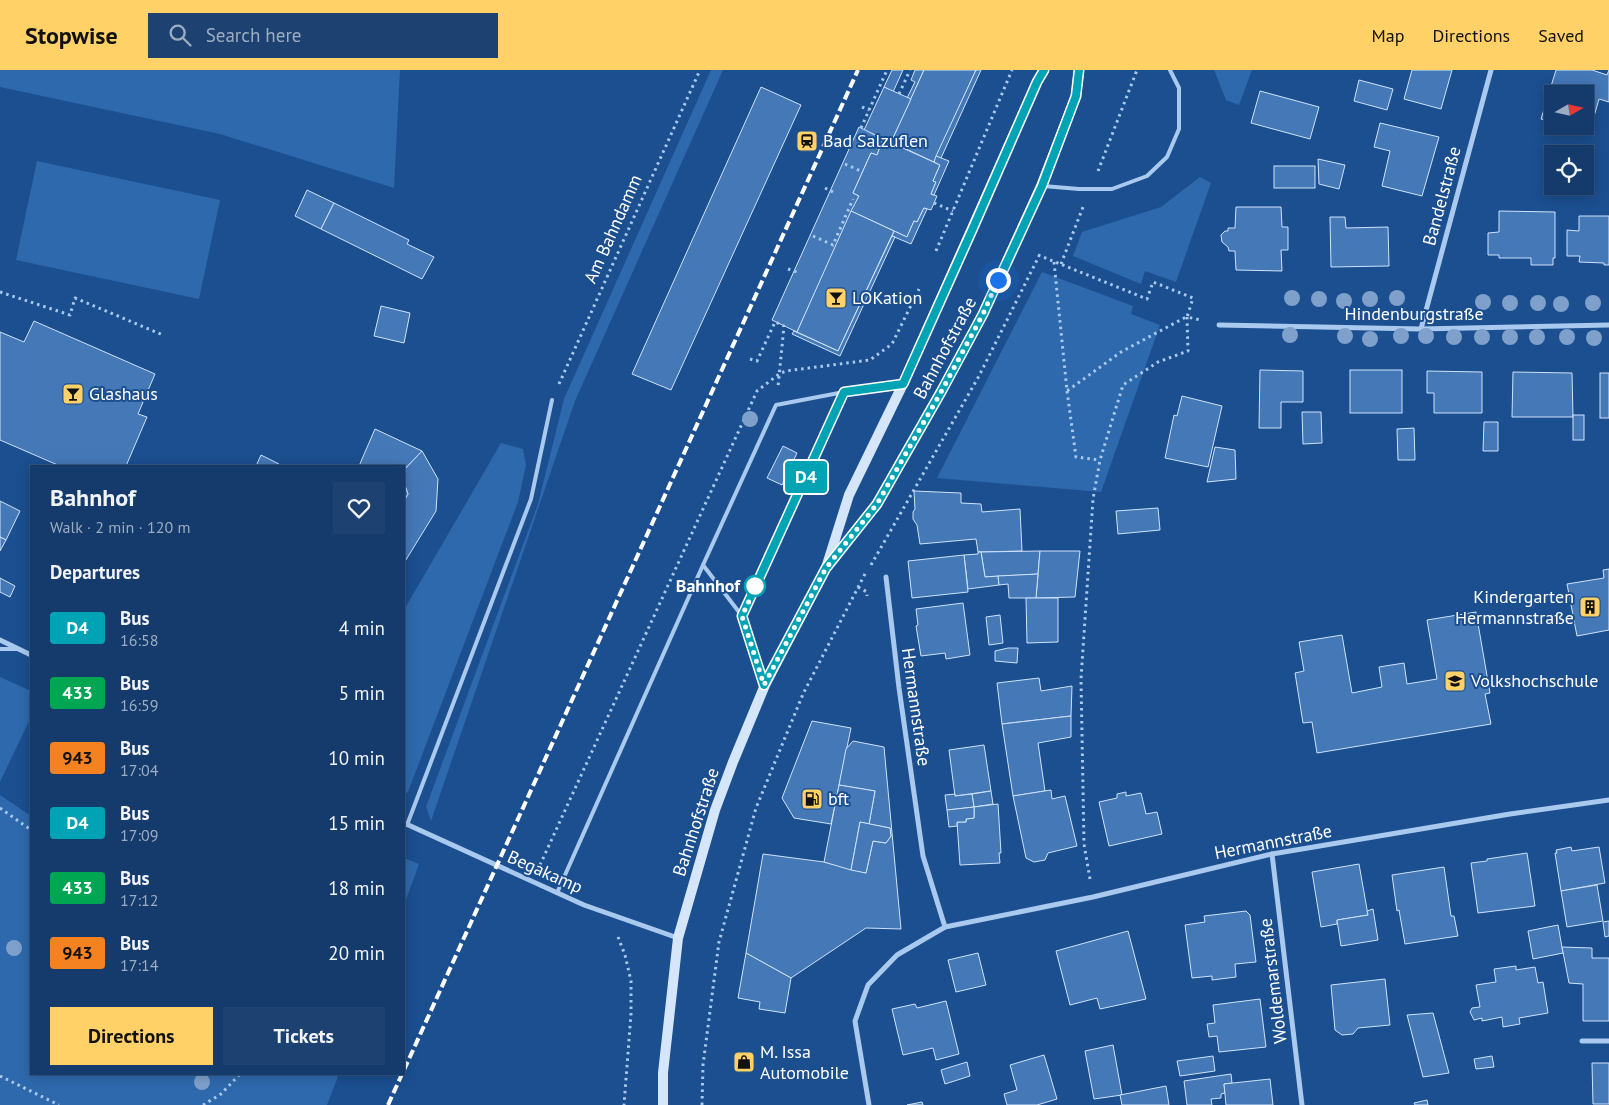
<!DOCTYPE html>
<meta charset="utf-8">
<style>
:root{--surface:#143b6b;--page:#1d4271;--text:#f1f3f6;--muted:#9dadc1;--line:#33557e;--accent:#ffd166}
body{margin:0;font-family:"PT Sans",sans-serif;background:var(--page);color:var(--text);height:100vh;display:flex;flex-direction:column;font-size:19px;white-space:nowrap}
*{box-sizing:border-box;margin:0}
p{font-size:16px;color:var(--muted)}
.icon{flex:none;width:28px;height:28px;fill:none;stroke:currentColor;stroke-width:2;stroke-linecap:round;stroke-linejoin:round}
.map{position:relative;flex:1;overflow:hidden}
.details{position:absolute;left:30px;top:395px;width:375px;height:610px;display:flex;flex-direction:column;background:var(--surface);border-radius:0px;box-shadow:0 2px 12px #0003,0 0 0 1px var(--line)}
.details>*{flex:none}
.badge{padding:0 10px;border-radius:4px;font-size:18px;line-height:32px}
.needle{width:32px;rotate:81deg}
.buttons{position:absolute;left:1544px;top:15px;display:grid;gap:10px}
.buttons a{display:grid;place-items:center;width:50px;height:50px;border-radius:0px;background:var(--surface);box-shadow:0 2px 12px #0003,0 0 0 1px var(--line);font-size:25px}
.you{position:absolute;width:25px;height:25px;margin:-12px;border:4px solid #fff;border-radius:50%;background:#1a73e8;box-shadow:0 0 0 8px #1a73e833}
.map>.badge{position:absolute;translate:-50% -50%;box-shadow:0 0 0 2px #fff}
h2{padding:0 20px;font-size:19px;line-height:45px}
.round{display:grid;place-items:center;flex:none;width:52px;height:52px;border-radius:0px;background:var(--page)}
.summary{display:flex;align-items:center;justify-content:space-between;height:85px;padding:0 20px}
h1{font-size:24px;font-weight:700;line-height:38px}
.cta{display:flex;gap:10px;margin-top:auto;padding:10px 20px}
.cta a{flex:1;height:58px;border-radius:0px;background:var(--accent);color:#111;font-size:20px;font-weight:700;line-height:58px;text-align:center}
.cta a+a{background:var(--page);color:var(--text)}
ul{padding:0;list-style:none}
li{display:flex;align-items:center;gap:15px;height:65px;padding:0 20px}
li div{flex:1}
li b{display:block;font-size:19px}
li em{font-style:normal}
li .badge{min-width:55px;font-weight:700;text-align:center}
header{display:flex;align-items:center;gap:30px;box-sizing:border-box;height:70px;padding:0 25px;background:var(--accent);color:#111}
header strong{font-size:24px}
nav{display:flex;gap:28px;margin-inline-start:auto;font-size:18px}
.search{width:350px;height:45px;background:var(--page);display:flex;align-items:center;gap:12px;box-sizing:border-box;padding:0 18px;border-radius:0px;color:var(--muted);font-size:19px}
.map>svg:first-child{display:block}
.green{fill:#2e69ad}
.building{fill:#4478b7;stroke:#cfe3fa}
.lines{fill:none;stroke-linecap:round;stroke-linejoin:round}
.path{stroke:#a9c9ee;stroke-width:3;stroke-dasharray:2.5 4;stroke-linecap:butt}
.lane{stroke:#a9c9ee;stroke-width:4}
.street{stroke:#a9c9ee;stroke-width:5}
.secondary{stroke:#d6e6fa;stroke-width:10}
.rail{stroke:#fff;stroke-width:4;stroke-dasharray:9 4;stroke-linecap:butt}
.tree{fill:#7ea0ca}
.line-casing{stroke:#fff;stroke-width:11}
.line{stroke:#00a3b4;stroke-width:8}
.walk{stroke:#fff;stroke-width:5;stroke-dasharray:0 9}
.stop-dot{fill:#fff;stroke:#00a3b4;stroke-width:2.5}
.labels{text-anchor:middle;stroke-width:4;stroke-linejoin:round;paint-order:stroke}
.poi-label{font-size:18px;fill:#fff;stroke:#1b4f8f;text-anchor:start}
.street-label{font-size:18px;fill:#fff;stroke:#1b4f8f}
.stop-label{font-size:18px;font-weight:bold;fill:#fff;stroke:#1b4f8f;text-anchor:end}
</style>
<header>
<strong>Stopwise</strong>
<div class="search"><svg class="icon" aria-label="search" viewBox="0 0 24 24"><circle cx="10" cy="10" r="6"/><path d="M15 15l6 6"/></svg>Search here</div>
<nav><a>Map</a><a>Directions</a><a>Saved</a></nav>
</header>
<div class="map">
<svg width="1609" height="1035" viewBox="0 0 1609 1035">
<rect width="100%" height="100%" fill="#1b4f8f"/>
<g class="green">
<polygon points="0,0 400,0 394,118 220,64 0,17"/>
<polygon points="711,0 723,0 575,331 431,751 426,737 538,434 564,329"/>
<polygon points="1214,0 1252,0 1239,35 1226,30"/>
<polygon points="37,91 220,130 199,229 16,190"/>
<polygon points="1200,107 1211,113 1176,212 1145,201 1141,214 1073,186 1082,162 1161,137"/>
<polygon points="1042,202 1133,236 1131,244 1160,255 1101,422 937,408"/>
<polygon points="501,373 523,379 526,395 518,432 408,722 404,725 404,540"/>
<polygon points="0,607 31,621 31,647 0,712"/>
<polygon points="0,725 31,746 31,1004 339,1004 327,1035 0,1035"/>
<polygon points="404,788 419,794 404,835"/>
</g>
<g class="building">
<polygon points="892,0 903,0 893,22 884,17"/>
<polygon points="915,0 924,0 911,29 907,28 915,12 911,10"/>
<polygon points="924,0 976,0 934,92 891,72"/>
<polygon points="976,0 981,0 941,88 936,86"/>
<polygon points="1412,0 1452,0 1441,39 1404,29"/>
<polygon points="1556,0 1592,0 1607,5 1609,0 1609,32 1599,29 1589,64 1565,56 1585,56 1585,24 1552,24 1552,52 1541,49"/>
<polygon points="1359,10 1393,19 1387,40 1354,31"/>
<polygon points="761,17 801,35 671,320 632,304"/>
<polygon points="884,17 911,29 891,72 864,60"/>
<polygon points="1260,21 1319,37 1310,69 1251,53"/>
<polygon points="1380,53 1439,67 1422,126 1382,116 1390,81 1374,77"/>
<polygon points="859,57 883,69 877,85 871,83 853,123 859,126 797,262 772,250"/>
<polygon points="883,69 940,95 933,111 936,112 931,124 937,126 931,140 924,138 917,152 914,151 907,167 851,141 859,126 853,123 871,83 877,85"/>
<polygon points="936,86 949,91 934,125 931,124 936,112 933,111 940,95 934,92"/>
<polygon points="1318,89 1345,95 1339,119 1319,114"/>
<rect x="1274" y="96" width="41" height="22"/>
<polygon points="307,120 334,133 321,159 295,146"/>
<polygon points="334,133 409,170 407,174 434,187 422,209 321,159"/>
<polygon points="1236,137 1281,137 1282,157 1288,157 1288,180 1281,180 1282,201 1236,200 1235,181 1229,181 1228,177 1222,172 1221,165 1225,161 1228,161 1228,158 1235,158"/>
<polygon points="924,138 927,139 911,174 892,166 894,161 907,167 914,151 917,152"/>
<polygon points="851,141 894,161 838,281 797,262"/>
<polygon points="1499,141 1555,142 1555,188 1553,188 1553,195 1531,195 1531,188 1499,188 1499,185 1488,185 1488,163 1499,162"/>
<polygon points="1579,146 1609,146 1609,195 1604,195 1604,193 1579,192 1580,186 1567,186 1567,160 1579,161"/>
<polygon points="1330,147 1345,147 1346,158 1388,157 1389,196 1331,197"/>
<polygon points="892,166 895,167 840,286 792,264 794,261 838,281"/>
<polygon points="381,236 410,243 404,273 374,266"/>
<polygon points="34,251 155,304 138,344 147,347 126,396 60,396 0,370 0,262 24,272"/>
<polygon points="1260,300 1303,301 1303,332 1281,332 1281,358 1259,358"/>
<rect x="1350" y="300" width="52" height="43"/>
<polygon points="1427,301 1482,302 1482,343 1434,343 1434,323 1427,323"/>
<polygon points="1513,302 1572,303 1573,347 1512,347"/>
<rect x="1600" y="303" width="9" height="45"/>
<polygon points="1182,326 1222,336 1208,397 1165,388 1174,345 1177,346"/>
<polygon points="1302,342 1321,342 1322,373 1303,374"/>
<rect x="1573" y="345" width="11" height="25"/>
<polygon points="1484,352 1498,352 1498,381 1483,381"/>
<polygon points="1414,358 1415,390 1398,390 1397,359"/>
<polygon points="375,359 422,381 404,400 404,396 359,396"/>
<polygon points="783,376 797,383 782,415 767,408"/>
<polygon points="1215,377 1235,380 1236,409 1207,412"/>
<polygon points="422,381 438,409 436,441 404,493 404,431 408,424 404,413 404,400"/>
<polygon points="261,385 279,394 278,396 256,396"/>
<polygon points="404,413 408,424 404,431"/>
<polygon points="914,421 961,423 961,433 981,434 982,442 1020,439 1022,481 978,482 976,469 920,474 917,455 913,449 913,442 915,439"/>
<polygon points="0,431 20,441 6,470 0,467"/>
<polygon points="1158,438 1160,460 1118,464 1116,441"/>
<polygon points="0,467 6,470 0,481"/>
<polygon points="1040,481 1038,504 985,507 981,482"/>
<polygon points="1040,481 1080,481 1075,527 1036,528"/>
<polygon points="978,482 981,482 985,507 998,506 999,515 968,519 964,485 978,484"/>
<polygon points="964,485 968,522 912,528 908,491"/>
<polygon points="1609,499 1609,560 1577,566 1567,514 1604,508 1603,500"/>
<polygon points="1038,504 1036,528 1009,528 1008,514 999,515 998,506"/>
<polygon points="0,508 15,516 10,527 0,522"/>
<polygon points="1026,528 1058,528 1058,572 1027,573"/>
<polygon points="963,533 970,585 946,589 945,583 921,586 916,556 918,555 916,539"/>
<polygon points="1476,542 1490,623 1485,624 1491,654 1317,683 1312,652 1303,653 1295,603 1304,601 1299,572 1342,565 1352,623 1382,617 1379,597 1404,593 1407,614 1437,609 1427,550"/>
<polygon points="1000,545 1003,573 989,575 986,547"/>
<polygon points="1008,578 1018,578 1017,593 995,591 995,581"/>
<polygon points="1039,608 1041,621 1072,616 1071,646 1002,654 997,613"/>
<polygon points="1071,646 1071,667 1038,673 1045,721 1013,726 1002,654"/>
<polygon points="812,651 851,658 831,754 794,748 782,728"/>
<polygon points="853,671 884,677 901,859 866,858 791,908 746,883 763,784 824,792 866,803 873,771 886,773 891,766 890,758 869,754 875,721 839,715 846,679"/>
<polygon points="984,675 991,721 955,726 949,680"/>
<polygon points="839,715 875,721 869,754 860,752 851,800 824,792"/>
<polygon points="1051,720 1052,729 1065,726 1077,776 1048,783 1045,790 1034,792 1026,788 1013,726"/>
<polygon points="991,721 993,734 974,737 972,724"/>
<polygon points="1126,722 1126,726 1141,723 1146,744 1157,742 1162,764 1109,776 1099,732 1117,728 1117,724"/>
<polygon points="955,724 955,726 972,724 974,737 947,740 945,725"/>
<polygon points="998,734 1001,783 999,783 1000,793 960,795 957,752 966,752 966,749 974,748 974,737"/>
<polygon points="974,737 974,748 966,749 966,752 957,752 957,756 949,757 947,740"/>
<polygon points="860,752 890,758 891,766 886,773 873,771 866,803 851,800"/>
<polygon points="1571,777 1572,781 1599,777 1605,813 1561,821 1555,783 1557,783 1556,780"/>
<polygon points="1527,783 1535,836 1478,843 1471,793 1487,791 1487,789"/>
<polygon points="1359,794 1368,845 1337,850 1337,854 1321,857 1312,802"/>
<polygon points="1444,797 1451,846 1454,846 1458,866 1405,874 1399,840 1397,841 1392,805"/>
<polygon points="1597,815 1603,851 1567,857 1561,821"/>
<polygon points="1373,839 1378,870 1341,876 1337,850 1368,845 1367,841"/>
<polygon points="1246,841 1250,845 1256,892 1235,894 1236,907 1212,910 1212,906 1192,908 1185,855 1205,852 1204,846"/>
<polygon points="1609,851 1609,866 1605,867 1603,852"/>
<polygon points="1558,855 1563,883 1533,889 1528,861"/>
<polygon points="1128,861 1146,929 1100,939 1097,928 1070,935 1056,881"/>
<polygon points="1562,877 1592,878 1592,888 1609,888 1609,951 1583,951 1583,914 1569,913"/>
<polygon points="746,883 791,908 785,943 759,939 760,932 738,928"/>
<polygon points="978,883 986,915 956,922 948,890"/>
<polygon points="1516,896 1516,900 1535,897 1538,913 1543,912 1548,943 1519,948 1520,954 1503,957 1502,947 1482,951 1482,948 1474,950 1470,942 1472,938 1480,937 1476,915 1496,912 1494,899"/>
<polygon points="1385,909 1390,955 1358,958 1353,964 1342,965 1335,960 1331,915"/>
<polygon points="1260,929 1266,977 1219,982 1217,966 1209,967 1207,954 1215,953 1213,935"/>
<polygon points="946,931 959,984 936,990 933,978 903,985 892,939 915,934 917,938"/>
<polygon points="1433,943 1449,1003 1423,1007 1407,945"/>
<polygon points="1113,975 1122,1025 1094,1029 1085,981"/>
<polygon points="1044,985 1057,1029 1037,1035 1007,1035 1004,1024 1017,1020 1010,995"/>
<polygon points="1213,986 1215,1001 1180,1006 1177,991"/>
<polygon points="1492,986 1494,997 1476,999 1474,989"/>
<polygon points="967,992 970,1006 945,1014 941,1000"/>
<polygon points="1592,993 1609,993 1609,1034 1593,1034"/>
<polygon points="1231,1004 1232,1013 1224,1014 1225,1023 1221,1024 1221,1028 1211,1029 1212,1035 1187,1035 1184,1011"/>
<polygon points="1270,1009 1273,1035 1226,1035 1224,1014"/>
<polygon points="1166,1016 1169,1035 1122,1035 1120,1025"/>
<polygon points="1427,1030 1428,1035 1415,1035 1414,1033"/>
<polygon points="922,1032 923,1035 907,1035"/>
</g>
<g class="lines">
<g class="path">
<polyline points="899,24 910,0"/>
<polyline points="862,37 869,40"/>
<polyline points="861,58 887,0"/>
<polyline points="845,94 863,102"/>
<polyline points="1098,101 1137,0"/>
<polyline points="825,118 833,122"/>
<polyline points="934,133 953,141"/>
<polyline points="813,166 833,175 853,129"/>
<polyline points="936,181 1012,0"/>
<polyline points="1038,185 1147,229 1153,212 1193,228 1187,247 1201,250"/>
<polyline points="1054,192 1067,321 1121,282 1186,247"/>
<polyline points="1061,194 1083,137"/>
<polyline points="788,199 797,202"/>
<polyline points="0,222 70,245 75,228 163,265"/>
<polyline points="750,289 757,291 775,252 784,256 778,317"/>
<polyline points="559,314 700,0"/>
<polyline points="1067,321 1076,387 1100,390"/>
<polyline points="871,495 979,306 1039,186"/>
<polyline points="858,517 867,522 867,526"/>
<polyline points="0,738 31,760"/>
<polyline points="540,795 757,321 779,304 786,301 870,290 892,274 919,219"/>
<polyline points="1090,809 1084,774 1081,609 1093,429 1100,390 1123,315 1158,292 1188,281 1187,247"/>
<polyline points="618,867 625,885 631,911 631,944 624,1035"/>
<polyline points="0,1006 59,1035"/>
<polyline points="203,1035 221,1024 240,1004"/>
<polyline points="702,1035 703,995 719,872 756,738 803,624 866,502"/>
</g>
<g class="lane">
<polyline points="1043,116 1079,119 1112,119 1147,106 1167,87 1179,59 1179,18 1170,0"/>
<polyline points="742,546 844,322"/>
<polyline points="0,579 18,579"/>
<polyline points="763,612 742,546 703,495 776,335 844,322 900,314"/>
<polyline points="407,755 531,429 552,330"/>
<polyline points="557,823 703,495"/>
</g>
<g class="street">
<polyline points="1219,255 1421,259 1609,255"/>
<polyline points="1421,259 1491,0"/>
<polyline points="886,507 899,618 923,786 945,857"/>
<polyline points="0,570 31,585"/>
<polyline points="404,753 584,835 678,868"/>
<polyline points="1272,784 1302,1035"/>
<polyline points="1582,971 1609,971"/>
<polyline points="869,1035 855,951 868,915 897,885 945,857 1093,827 1272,784 1510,744 1609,730"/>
</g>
<g class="secondary">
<polyline points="829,494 877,434 941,322 983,244 1041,116 1076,26 1079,0"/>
<polyline points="663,1035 663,1003 678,868 715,740 733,692 765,615 826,498 849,425 903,314 1037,12 1044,0"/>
</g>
<g class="rail">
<polyline points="404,1000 858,0"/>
<polyline points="388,1035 402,1004"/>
</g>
</g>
<g class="tree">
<circle cx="1292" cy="228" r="8"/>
<circle cx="1397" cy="228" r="8"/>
<circle cx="1319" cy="229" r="8"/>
<circle cx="1370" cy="229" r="8"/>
<circle cx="1344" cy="231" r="8"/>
<circle cx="1483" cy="232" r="8"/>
<circle cx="1510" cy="233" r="8"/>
<circle cx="1538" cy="233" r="8"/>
<circle cx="1593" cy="233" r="8"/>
<circle cx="1561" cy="234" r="8"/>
<circle cx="1290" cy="265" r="8"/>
<circle cx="1345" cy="266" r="8"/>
<circle cx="1401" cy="266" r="8"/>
<circle cx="1426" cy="266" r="8"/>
<circle cx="1454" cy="267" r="8"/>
<circle cx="1482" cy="267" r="8"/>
<circle cx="1510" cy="267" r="8"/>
<circle cx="1537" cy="267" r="8"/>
<circle cx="1567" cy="267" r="8"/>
<circle cx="1594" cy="268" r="8"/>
<circle cx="1370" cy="269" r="8"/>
<circle cx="750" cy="349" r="8"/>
<circle cx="14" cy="878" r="8"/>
<circle cx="202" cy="1012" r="8"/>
</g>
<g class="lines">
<g class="line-casing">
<polyline id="line" points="1044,0 1037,12 973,158 903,314 844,322 742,546 764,615 826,498 877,434 941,322 983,244 1042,116 1076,26 1079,0"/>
</g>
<use href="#line" class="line"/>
<polyline class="walk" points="755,516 758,512 742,546 764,615 826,498 877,434 941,322 983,244 998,210"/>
</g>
<defs>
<g id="station-square" transform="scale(1.125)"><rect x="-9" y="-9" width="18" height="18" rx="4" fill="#ffd166" stroke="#1b4f8f"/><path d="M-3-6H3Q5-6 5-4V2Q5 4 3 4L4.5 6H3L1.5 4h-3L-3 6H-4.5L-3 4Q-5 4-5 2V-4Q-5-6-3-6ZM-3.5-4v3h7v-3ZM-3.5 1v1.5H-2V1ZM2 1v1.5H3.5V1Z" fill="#111"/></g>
<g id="bar-square" transform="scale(1.125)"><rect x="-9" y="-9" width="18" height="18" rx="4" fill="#ffd166" stroke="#1b4f8f"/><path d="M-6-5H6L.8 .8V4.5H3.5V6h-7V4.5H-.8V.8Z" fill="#111"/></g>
<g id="building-square" transform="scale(1.125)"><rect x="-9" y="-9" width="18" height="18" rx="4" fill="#ffd166" stroke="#1b4f8f"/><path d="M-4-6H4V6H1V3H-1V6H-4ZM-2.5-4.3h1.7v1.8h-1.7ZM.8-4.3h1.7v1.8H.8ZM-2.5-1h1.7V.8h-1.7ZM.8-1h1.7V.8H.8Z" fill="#111"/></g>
<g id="university-square" transform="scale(1.125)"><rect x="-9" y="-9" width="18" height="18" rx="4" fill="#ffd166" stroke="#1b4f8f"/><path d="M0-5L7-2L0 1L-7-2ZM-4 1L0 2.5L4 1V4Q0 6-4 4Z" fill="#111"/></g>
<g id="fuel-square" transform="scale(1.125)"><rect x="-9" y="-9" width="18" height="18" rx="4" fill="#ffd166" stroke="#1b4f8f"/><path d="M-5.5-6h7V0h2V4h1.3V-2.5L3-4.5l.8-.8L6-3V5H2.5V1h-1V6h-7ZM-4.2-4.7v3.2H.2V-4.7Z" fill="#111"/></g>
<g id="shop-square" transform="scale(1.125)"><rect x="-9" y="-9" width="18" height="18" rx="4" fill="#ffd166" stroke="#1b4f8f"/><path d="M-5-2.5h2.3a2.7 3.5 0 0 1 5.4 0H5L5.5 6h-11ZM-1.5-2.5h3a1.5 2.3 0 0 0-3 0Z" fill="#111"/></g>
</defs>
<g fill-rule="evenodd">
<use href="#station-square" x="807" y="71"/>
<use href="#bar-square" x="836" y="228"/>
<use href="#bar-square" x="73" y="324"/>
<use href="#building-square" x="1590" y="537"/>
<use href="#university-square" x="1455" y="611"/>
<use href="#fuel-square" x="812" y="729"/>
<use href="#shop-square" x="744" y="992"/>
</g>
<circle class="stop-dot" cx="755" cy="516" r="10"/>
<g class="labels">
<g class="poi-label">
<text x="823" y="77">Bad Salzuflen</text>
<text x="852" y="234">LOKation</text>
<text x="89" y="330">Glashaus</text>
<text x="1574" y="533" text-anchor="end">Kindergarten<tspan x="1574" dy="21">Hermannstraße</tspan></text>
<text x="1471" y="617">Volkshochschule</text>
<text x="828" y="735">bft</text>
<text x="760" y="988">M. Issa<tspan x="760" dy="21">Automobile</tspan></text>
</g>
<g class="street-label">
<text transform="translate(1442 126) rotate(-75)" y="6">Bandelstraße</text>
<text transform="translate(613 159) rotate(-66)" y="6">Am Bahndamm</text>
<text x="1414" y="250">Hindenburgstraße</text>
<text transform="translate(945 278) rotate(-62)" y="6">Bahnhofstraße</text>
<text transform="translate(916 637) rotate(82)" y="6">Hermannstraße</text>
<text transform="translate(696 752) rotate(-72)" y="6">Bahnhofstraße</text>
<text transform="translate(1273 772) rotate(-11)" y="6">Hermannstraße</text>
<text transform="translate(545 802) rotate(24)" y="6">Begakamp</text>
<text transform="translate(1273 911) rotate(-97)" y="6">Woldemarstraße</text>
</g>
<g class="stop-label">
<text x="740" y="522">Bahnhof</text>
</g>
</g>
</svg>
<div class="buttons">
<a><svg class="needle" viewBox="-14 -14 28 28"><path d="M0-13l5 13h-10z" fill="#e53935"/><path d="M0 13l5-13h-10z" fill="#9dadc1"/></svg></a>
<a><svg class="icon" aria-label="locate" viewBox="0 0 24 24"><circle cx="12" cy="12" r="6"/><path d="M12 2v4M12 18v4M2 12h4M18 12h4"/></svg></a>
</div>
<div class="you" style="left:998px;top:210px"></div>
<b class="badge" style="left:806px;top:407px;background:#00a3b4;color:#fff">D4</b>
<section class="details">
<div class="summary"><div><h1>Bahnhof</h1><p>Walk · 2 min · 120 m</p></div><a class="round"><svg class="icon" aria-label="heart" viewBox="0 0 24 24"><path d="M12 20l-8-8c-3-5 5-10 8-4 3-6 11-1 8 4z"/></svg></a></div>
<h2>Departures</h2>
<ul>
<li><span class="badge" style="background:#00a3b4;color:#fff">D4</span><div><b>Bus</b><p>16:58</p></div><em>4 min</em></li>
<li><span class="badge" style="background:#00a651;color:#fff">433</span><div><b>Bus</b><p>16:59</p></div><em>5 min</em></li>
<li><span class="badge" style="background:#f58220;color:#111">943</span><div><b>Bus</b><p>17:04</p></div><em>10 min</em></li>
<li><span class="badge" style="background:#00a3b4;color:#fff">D4</span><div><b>Bus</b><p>17:09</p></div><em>15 min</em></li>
<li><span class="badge" style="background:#00a651;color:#fff">433</span><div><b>Bus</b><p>17:12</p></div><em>18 min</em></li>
<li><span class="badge" style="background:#f58220;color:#111">943</span><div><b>Bus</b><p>17:14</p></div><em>20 min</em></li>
</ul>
<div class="cta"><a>Directions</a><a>Tickets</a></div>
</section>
</div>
